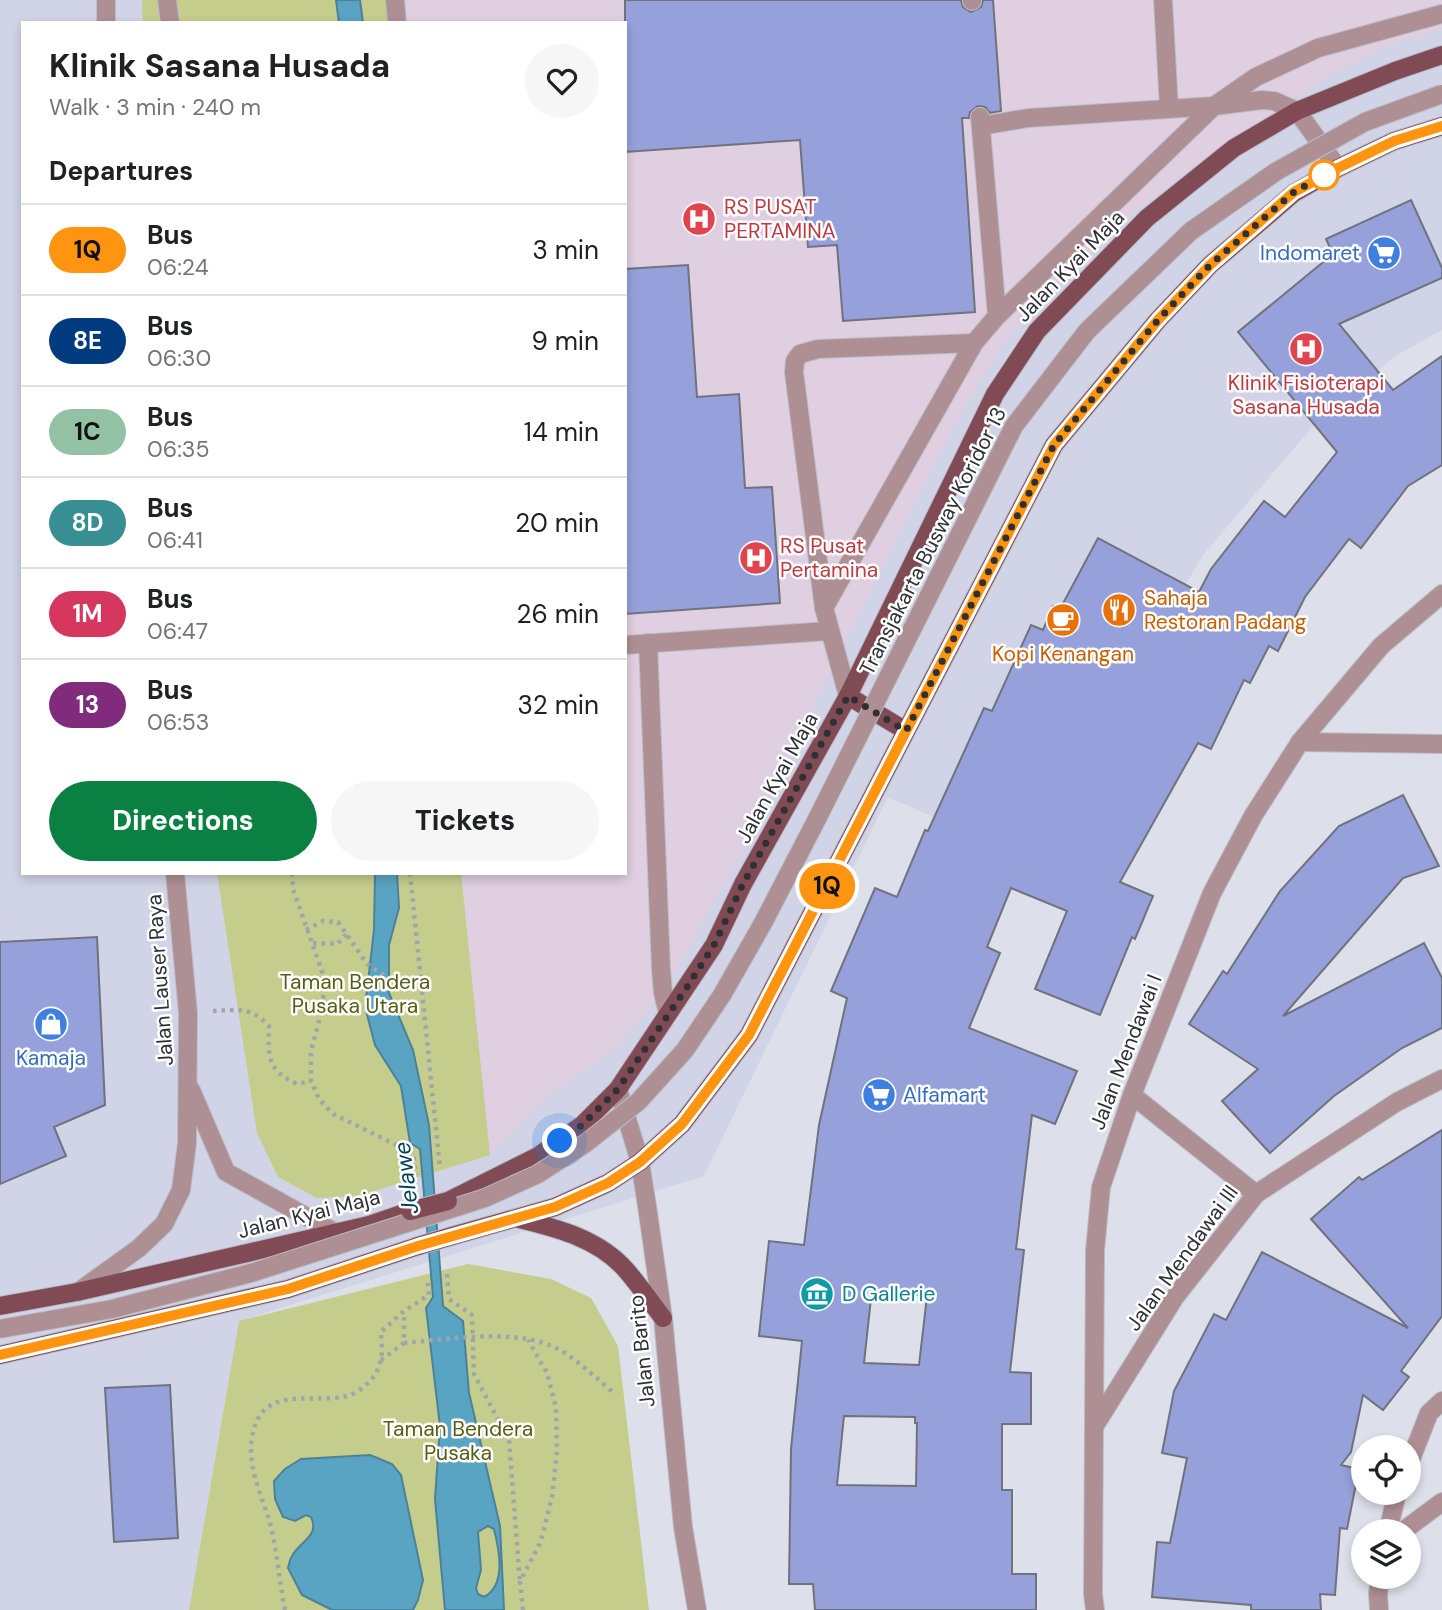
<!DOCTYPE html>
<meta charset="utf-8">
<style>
:root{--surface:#fff;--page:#f6f6f6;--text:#202124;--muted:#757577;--line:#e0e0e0;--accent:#0b8043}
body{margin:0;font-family:"DM Sans",sans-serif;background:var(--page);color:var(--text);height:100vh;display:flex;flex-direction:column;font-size:26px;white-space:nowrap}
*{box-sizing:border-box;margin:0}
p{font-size:23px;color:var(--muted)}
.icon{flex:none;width:38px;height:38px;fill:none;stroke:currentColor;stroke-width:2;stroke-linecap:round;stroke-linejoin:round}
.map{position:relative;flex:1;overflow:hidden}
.details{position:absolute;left:21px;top:21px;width:606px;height:854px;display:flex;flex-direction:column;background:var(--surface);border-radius:0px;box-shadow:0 4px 10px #0003}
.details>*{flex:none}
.badge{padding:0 14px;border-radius:23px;font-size:24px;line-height:46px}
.controls{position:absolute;left:1351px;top:1435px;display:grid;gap:14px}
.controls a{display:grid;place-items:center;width:70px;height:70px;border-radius:50%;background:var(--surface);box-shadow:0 4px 10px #0003;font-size:35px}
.you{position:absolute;width:35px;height:35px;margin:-18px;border:5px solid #fff;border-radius:50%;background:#1a73e8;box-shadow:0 0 0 10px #1a73e833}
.map>.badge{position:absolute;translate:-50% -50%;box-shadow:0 0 0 4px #fff}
h2{padding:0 28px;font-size:26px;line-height:63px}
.round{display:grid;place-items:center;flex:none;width:74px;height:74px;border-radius:37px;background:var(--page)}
.head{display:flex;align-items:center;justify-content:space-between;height:119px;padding:0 28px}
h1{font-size:33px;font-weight:700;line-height:52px}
.cta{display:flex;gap:14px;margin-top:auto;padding:14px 28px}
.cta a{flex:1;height:80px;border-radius:42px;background:var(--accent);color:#fff;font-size:28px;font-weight:700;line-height:80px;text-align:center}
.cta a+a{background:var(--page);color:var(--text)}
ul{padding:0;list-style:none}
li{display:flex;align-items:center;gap:21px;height:91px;padding:0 28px;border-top:2px solid var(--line)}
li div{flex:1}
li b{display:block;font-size:26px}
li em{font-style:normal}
li .badge{min-width:77px;font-weight:700;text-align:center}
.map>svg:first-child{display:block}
.built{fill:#d0d4e6;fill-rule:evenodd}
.medical{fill:#e0cfe1}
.green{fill:#c4cd8c}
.water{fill:#5aa4c3;stroke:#4d8198;stroke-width:2;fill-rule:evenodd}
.building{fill:#96a0da;stroke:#70727c;stroke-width:2;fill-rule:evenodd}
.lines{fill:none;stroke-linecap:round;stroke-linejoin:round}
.service-casing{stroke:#babcc6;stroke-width:20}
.minor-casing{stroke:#babcc6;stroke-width:20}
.tertiary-casing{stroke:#babcc6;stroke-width:20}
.primary-casing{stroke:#babcc6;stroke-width:20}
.path{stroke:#a2a4ac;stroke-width:4.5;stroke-dasharray:3.5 5;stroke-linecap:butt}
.service{stroke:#ae8f94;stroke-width:18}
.minor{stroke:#ae8f94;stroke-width:18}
.tertiary{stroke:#ae8f94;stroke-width:18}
.primary{stroke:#814b56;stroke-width:18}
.service-bridge-casing{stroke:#babcc6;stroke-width:20;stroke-linecap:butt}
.primary-bridge-casing{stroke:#babcc6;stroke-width:20;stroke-linecap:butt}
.service-bridge{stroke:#ae8f94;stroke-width:18}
.primary-bridge{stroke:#814b56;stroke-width:18}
.line-casing{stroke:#fff;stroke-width:16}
.line{stroke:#ff9410;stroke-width:10}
.walk{stroke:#2f3034;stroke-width:7;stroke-dasharray:0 12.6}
.stop-dot{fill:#fff;stroke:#ff9410;stroke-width:3.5}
.labels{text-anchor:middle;stroke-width:5;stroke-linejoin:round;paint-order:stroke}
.health-label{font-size:21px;fill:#be3a42;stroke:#fff;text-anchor:start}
.shop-label{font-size:21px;fill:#366cbe;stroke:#fff;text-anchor:end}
.street-label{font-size:21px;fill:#2f3034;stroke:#fff}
.food-label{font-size:21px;fill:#c56008;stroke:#fff;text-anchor:start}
.park-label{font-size:21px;fill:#565d14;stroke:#fff}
.culture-label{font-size:21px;fill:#0d838f;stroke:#fff;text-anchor:start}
.water-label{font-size:23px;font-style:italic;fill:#004359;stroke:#fff}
</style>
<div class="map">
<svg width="1442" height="1610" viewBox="0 0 1442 1610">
<rect width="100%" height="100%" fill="#dddfea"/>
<path class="built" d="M0 0H1442V330L1394 357 1314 425 1203 555 1025 857 888 797 704 1176 239 1321 189 1610H0ZM23 23H625V873H23Z"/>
<polygon class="medical" points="393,0 1442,0 1442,29 1397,42 1331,75 1187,171 1110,231 1010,335 980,379 932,468 737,859 663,993 617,1047 552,1093 490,1155 461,873 625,873 625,23 397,23"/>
<g class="green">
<polygon points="142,0 393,0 397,23 143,23"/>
<polygon points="217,873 461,873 490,1155 358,1196 317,1198 278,1177 257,1133"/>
<polygon points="468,1264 551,1279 591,1298 618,1346 649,1610 189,1610 239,1321"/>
</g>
<g class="water">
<polygon points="336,0 360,0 363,23 339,23"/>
<path d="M375 873H397L399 908 389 945V993L413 1050 429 1125 443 1306 463 1321 469 1393 500 1526 504 1610H445L435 1499 440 1426 426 1308 433 1297 420 1149 410 1143 401 1086 375 1045 365 1007 374 930ZM488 1526 494 1529C499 1549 507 1585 484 1597L478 1594 476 1588 481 1570 478 1532Z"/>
<path d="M370 1455 392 1464 401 1475 423 1580 418 1600 413 1610H332L302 1595 288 1568C289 1564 290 1559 292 1556 300 1541 320 1536 311 1517L306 1515 295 1521 283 1517 275 1499 274 1481 285 1469 301 1459Z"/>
</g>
<g class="building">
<polygon points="625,0 961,0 963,7 971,12 981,7 983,0 993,0 1001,111 990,113 985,107 978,106 970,112 969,118 962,118 975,312 843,321 837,245 808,247 800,140 625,152"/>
<path d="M1411 200 1442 268V278L1339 324 1393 390 1442 356V465L1408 486 1361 548 1349 539 1305 597 1278 651 1269 646 1250 683 1244 680 1211 749 1198 743 1120 882 1153 896 1135 939 1132 937 1100 1015 1035 989 1067 911 1011 888 987 947 1000 953 969 1028 1077 1071 1055 1124 1032 1115 1016 1249 1024 1250 1010 1372 1031 1373V1424H1002V1490H1012V1574H1036V1610H815L813 1584H789L791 1449 802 1341 759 1336 769 1241 804 1245 819 1125 847 998 831 991 875 888 897 897 925 830 928 831 984 708 992 711 1031 625 1043 630 1053 606 1060 609 1098 538 1199 592 1211 569 1264 501 1285 517 1337 452 1238 332 1333 254 1326 239ZM872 1289 927 1296 919 1365 864 1363ZM844 1416 915 1417V1423H917L916 1486 837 1485Z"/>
<polygon points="688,265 697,397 739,394 745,488 772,487 780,603 625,614 625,269"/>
<polygon points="1403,795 1439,866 1403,878 1283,1016 1424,943 1442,978 1442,1028 1402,1048 1334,1096 1270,1153 1222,1101 1258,1069 1189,1024 1223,971 1227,974 1280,891 1339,826"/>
<polygon points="97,937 105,1105 54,1127 66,1156 0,1184 0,942"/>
<polygon points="1442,1130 1442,1316 1401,1371 1409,1377 1383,1410 1363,1395 1351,1452 1341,1465 1359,1469 1347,1529 1340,1528 1335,1595 1320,1594 1321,1610 1251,1610 1251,1605 1152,1597 1157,1542 1170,1543 1187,1458 1162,1453 1174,1391 1214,1314 1226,1320 1262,1252 1408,1328 1311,1219 1359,1177 1362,1180"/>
<polygon points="170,1385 178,1538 114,1542 105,1388"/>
</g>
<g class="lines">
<g class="service-casing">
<g id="service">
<polyline points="167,0 170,23"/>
<polyline points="395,0 397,23"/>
<polyline points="972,0 972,1"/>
<polyline points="1163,0 1169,108"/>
<polyline points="980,117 997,316"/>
<polyline points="981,126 1028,118 1214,106 1262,100 1274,101 1297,111 1338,168"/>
<polyline points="824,608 974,343 997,316 1214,106 1256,77 1318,48 1442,14"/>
<polyline points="648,643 661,969 663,993 668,1013"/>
<polyline points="625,645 829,631"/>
<polyline points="848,696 824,608 794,372 795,361 800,354 818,349 974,343"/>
</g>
</g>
<g class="minor-casing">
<g id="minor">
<polyline points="1300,742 1442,744"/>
<polyline points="1132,1095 1256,1194"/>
<polyline points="1094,1427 1175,1297 1256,1194 1397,1102 1442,1079"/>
<polyline points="1409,1464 1429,1413 1442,1401"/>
<polyline points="1388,1531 1397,1493"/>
<polyline points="1403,1531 1442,1502"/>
<polyline points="1095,1610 1093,1594 1095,1250 1101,1187 1132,1095 1212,893 1253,816 1300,742 1381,646 1442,594"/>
<polyline points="1379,1610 1378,1594 1380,1577"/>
</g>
</g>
<g class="tertiary-casing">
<g id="tertiary">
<polyline points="106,0 106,23"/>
<polyline points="618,1089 640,1162 647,1206 663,1318 683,1527 697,1610"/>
<polyline points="191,1090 226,1172 336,1233"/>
<polyline points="78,1292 139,1248 164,1224 181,1190 187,1143 188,1013 175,873"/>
</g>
</g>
<g class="primary-casing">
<g id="primary">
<polyline points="848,696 906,731"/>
<polyline points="448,1201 538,1156 582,1125 618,1089 714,945 743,884 848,696 995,394 1037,331 1147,218 1234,148 1297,111 1395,71 1442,55"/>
<path d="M519 1219C557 1228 599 1239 626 1270 639 1285 651 1302 663 1318"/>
<polyline points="452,1236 555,1207 608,1183 640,1162 682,1124 749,1035 1054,445 1158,320 1210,265 1294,193 1338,168 1394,141 1442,126"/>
<polyline points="0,1306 77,1292 369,1225 410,1211"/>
<polyline points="0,1355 288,1289 418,1246"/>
</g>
</g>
<g class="path">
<polyline points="292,873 293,889 325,980 322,1010 311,1051 311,1081 319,1099 333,1114 413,1153 416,1175"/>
<polyline points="410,873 440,1168"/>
<polyline points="306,930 323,921 338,922 367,964 391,980 421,979"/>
<polyline points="313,943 337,944 348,933"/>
<path d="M213 1011C239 1010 250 1006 269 1026 268 1057 267 1070 297 1084L311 1081"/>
<polyline points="447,1274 449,1299 472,1315 474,1374 509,1440 520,1582"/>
<path d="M404 1343C449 1339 519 1327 560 1350 580 1362 597 1379 615 1394"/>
<polyline points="381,1360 404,1343 404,1312"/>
<path d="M285 1610C280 1585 278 1561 273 1536 267 1504 246 1471 252 1438 260 1385 306 1403 342 1397 353 1396 362 1389 369 1382 375 1376 380 1367 381 1358 383 1350 381 1340 381 1332L404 1311 429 1295 427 1278"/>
<polyline points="523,1610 520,1582 541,1541 552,1497 557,1451 556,1408 547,1373 528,1340"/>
</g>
<use href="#service" class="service"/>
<use href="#minor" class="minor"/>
<use href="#tertiary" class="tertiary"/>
<use href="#primary" class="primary"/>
<g class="service-bridge-casing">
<polyline id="service-bridge" points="0,1329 112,1309 251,1273 485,1198 538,1174 586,1143 638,1102 685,1050 722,995 763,923 818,817 1014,426 1087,331 1191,231 1277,171 1365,122 1442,94"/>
</g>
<g class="primary-bridge-casing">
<g id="primary-bridge">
<polyline points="410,1211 448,1201"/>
<polyline points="418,1246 452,1236"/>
</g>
</g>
<use href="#service-bridge" class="service-bridge"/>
<use href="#primary-bridge" class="primary-bridge"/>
</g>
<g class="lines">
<g class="line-casing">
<polyline id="line" points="0,1355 288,1289 418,1246 555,1207 608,1183 640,1162 682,1124 749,1035 1054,445 1158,320 1210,265 1294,192 1338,168 1394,141 1442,126"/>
</g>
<use href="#line" class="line"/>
<polyline class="walk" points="560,1141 582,1125 618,1089 687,987 714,945 743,884 848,696 906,731 1054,445 1158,320 1210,265 1294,192 1327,174 1324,175"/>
</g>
<defs>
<g id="hospital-disc" transform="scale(1.75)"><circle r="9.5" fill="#e0444e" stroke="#fff"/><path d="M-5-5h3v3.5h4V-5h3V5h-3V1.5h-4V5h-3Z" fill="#fff"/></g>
<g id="supermarket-disc" transform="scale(1.75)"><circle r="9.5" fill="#3f7fe0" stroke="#fff"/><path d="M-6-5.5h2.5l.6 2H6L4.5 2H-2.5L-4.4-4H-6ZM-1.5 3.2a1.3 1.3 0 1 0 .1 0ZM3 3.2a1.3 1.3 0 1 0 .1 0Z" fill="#fff"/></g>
<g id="restaurant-disc" transform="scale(1.75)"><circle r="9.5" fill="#e8710a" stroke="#fff"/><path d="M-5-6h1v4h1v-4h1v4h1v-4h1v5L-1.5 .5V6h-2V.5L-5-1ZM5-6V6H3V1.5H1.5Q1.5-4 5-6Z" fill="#fff"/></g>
<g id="cafe-disc" transform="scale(1.75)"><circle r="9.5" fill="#e8710a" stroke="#fff"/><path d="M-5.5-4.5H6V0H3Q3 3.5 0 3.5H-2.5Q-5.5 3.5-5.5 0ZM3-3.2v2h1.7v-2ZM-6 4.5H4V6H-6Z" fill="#fff"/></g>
<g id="shop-disc" transform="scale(1.75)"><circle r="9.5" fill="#3f7fe0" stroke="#fff"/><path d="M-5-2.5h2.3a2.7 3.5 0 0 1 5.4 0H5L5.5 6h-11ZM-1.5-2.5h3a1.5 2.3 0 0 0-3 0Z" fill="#fff"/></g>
<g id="museum-disc" transform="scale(1.75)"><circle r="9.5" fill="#0f9aa8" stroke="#fff"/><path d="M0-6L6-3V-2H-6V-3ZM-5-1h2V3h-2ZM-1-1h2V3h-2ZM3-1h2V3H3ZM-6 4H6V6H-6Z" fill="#fff"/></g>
</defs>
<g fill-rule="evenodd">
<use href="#hospital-disc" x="699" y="219"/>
<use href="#supermarket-disc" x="1384" y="253"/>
<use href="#hospital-disc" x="1306" y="349"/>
<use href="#hospital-disc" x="756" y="558"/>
<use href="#restaurant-disc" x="1119" y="610"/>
<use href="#cafe-disc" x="1063" y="620"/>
<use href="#shop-disc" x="51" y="1024"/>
<use href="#supermarket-disc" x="879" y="1095"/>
<use href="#museum-disc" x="817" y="1294"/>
</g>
<circle class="stop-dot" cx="1324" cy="175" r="14"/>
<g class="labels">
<g class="health-label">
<text x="724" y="214">RS PUSAT<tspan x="724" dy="24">PERTAMINA</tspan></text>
<text x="1306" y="390" text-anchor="middle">Klinik Fisioterapi<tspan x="1306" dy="24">Sasana Husada</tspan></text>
<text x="780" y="553">RS Pusat<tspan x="780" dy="24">Pertamina</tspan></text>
</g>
<g class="shop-label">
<text x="1360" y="260">Indomaret</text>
<text x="51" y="1065" text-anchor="middle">Kamaja</text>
<text x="903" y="1102" text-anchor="start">Alfamart</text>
</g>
<g class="street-label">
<text transform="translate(1070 266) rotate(-46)" y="7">Jalan Kyai Maja</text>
<text transform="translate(933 541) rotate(-63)" y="7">Transjakarta Busway Koridor 13</text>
<text transform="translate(777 778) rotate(-61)" y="7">Jalan Kyai Maja</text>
<text transform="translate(160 980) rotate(-94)" y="7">Jalan Lauser Raya</text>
<text transform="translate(1126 1052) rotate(-69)" y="7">Jalan Mendawai I</text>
<text transform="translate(309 1214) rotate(-14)" y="7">Jalan Kyai Maja</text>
<text transform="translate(1182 1258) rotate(-54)" y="7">Jalan Mendawai III</text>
<text transform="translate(642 1351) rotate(-96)" y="7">Jalan Barito</text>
</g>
<g class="food-label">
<text x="1144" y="605">Sahaja<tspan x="1144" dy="24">Restoran Padang</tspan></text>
<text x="1063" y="661" text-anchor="middle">Kopi Kenangan</text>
</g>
<g class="park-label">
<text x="355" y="989">Taman Bendera<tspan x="355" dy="24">Pusaka Utara</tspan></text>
<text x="458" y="1436">Taman Bendera<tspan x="458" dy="24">Pusaka</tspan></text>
</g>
<g class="culture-label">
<text x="842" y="1301">D Gallerie</text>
</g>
<g class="water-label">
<text transform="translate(406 1178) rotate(-97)" y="8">Jelawe</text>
</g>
</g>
</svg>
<div class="controls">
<a><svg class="icon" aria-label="locate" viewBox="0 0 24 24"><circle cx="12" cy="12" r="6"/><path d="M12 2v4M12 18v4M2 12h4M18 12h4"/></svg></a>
<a><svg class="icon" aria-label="layers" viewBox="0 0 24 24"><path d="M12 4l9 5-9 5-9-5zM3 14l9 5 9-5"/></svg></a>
</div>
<div class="you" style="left:560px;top:1141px"></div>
<b class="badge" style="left:827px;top:886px;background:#ff9410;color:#111">1Q</b>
<section class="details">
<div class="head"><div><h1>Klinik Sasana Husada</h1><p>Walk · 3 min · 240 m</p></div><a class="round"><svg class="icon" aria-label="heart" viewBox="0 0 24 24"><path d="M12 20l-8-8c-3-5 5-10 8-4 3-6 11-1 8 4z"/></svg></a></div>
<h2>Departures</h2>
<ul>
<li><span class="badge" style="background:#ff9410;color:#111">1Q</span><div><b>Bus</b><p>06:24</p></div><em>3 min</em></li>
<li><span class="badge" style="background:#003b80;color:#fff">8E</span><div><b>Bus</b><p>06:30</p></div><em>9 min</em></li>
<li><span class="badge" style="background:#93c1a4;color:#111">1C</span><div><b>Bus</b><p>06:35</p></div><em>14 min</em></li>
<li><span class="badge" style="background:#378f93;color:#fff">8D</span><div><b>Bus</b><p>06:41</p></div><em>20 min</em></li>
<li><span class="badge" style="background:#d6375f;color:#fff">1M</span><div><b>Bus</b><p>06:47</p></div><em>26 min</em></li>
<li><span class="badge" style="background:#802b7c;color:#fff">13</span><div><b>Bus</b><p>06:53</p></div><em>32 min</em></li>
</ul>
<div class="cta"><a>Directions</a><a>Tickets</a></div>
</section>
</div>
